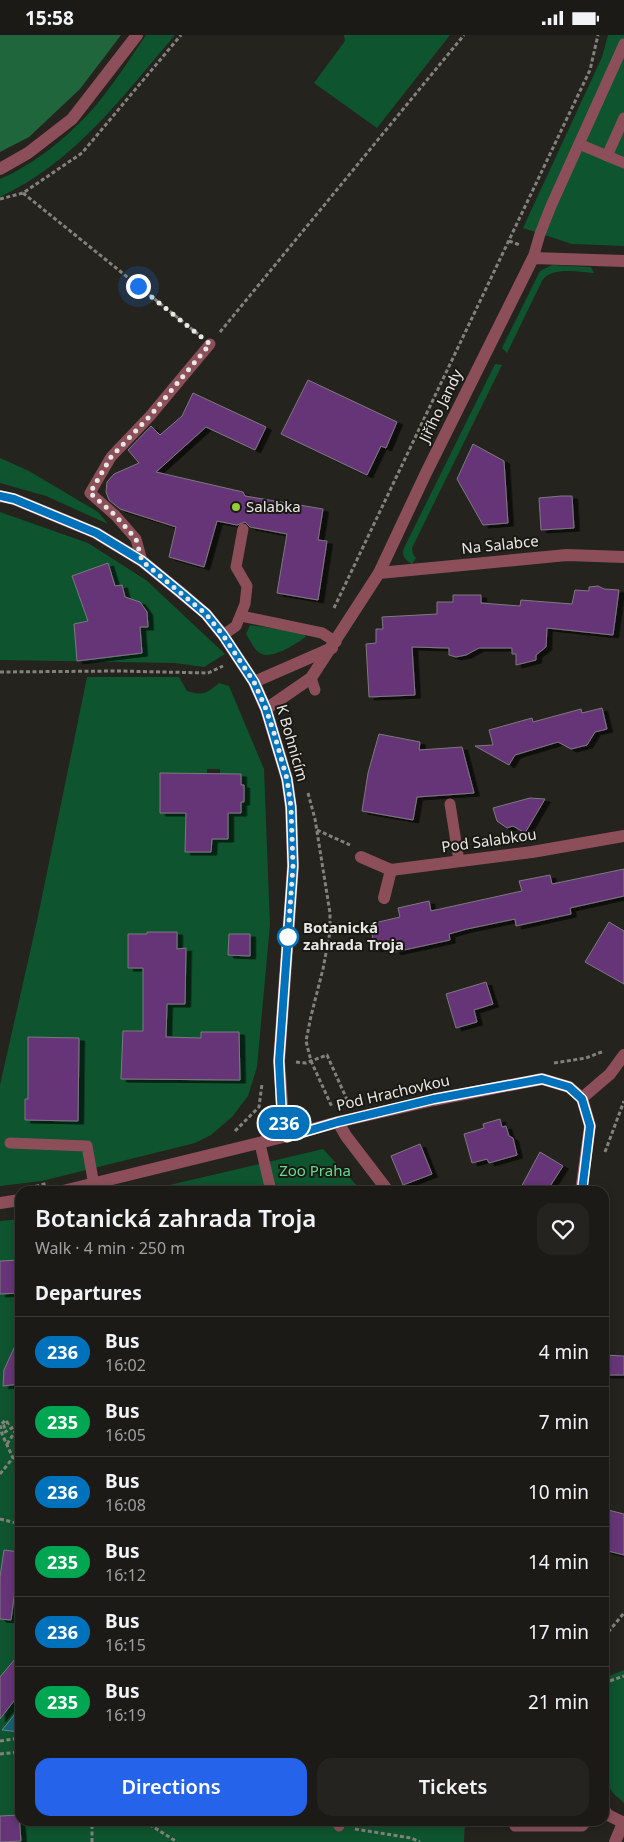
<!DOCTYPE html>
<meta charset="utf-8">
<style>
:root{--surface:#1b1a16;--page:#24231f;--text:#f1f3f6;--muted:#a0a1a1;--line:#393835;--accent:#2563eb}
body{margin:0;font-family:"Noto Sans",sans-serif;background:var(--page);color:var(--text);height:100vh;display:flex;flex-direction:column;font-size:19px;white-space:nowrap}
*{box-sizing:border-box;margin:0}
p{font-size:16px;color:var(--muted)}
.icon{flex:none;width:28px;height:28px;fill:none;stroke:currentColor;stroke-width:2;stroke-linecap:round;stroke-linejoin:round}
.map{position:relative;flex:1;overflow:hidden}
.sheet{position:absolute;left:15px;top:1151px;width:594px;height:640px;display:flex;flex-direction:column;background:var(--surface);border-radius:15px;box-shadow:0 2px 8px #0003,0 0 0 1px var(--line)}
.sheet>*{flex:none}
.badge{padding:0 10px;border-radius:16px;font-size:18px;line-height:32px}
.you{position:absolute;width:25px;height:25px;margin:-12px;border:4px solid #fff;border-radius:50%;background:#1a73e8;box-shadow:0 0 0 8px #1a73e833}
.map>.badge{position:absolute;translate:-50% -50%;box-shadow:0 0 0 2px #fff}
h2{padding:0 20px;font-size:19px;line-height:45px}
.round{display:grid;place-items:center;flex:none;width:52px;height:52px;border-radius:15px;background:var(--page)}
.headline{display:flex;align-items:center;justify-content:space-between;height:85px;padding:0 20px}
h1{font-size:24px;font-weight:600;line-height:38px}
.button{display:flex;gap:10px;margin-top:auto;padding:10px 20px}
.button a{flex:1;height:58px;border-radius:15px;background:var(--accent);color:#fff;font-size:20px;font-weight:600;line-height:58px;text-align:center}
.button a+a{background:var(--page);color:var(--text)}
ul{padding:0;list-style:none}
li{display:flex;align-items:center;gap:15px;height:70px;padding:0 20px;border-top:1px solid var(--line)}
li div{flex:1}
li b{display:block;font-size:19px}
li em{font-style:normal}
li .badge{min-width:55px;font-weight:700;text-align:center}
.status{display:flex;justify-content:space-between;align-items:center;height:35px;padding:0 25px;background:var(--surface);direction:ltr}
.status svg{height:14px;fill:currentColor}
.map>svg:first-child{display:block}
.green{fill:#0e542e;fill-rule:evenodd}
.forest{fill:#20663c}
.water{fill:#176070;stroke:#568993}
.building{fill:#663478;stroke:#7d797f;filter:url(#shadow)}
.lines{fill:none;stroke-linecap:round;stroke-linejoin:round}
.path{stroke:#82817c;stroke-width:3;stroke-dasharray:4 2.5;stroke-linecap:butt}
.service{stroke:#8c4f5a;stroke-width:11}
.minor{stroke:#8c4f5a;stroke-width:12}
.tertiary{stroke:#8c4f5a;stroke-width:12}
.line-casing{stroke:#fff;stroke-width:11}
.line{stroke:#0072bc;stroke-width:8}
.walk{stroke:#e8e8e4;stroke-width:5;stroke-dasharray:0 9}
.poi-dot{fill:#98cb37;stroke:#1a1914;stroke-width:2}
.stop-dot{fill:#fff;stroke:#0072bc;stroke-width:2.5}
.labels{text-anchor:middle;stroke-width:4;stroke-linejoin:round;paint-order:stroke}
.street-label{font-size:15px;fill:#e8e8e4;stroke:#1a1914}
.poi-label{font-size:15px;fill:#e8e8e4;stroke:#1a1914;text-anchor:start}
.stop-label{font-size:15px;font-weight:bold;fill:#e8e8e4;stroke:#1a1914;text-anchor:start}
.park-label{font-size:15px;fill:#65da90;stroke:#1a1914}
</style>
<div class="status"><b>15:58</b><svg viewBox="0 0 49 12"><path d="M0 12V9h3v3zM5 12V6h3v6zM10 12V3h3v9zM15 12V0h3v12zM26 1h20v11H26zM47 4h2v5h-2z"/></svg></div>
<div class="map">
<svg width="624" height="1807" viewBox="0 0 624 1807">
<defs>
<filter id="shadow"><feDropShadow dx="5.5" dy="3" stdDeviation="0" flood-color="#0009"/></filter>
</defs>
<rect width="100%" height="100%" fill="#24231d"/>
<g class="green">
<path d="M146 0H175C123 61 75 127 0 162V144C35 129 66 103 92 75 112 52 129 25 146 0Z"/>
<polygon points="344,0 450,0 377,93 314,48 345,6"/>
<polygon points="608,0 624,0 624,211 572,209 523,193 602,22"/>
<path d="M552 230 591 232 594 238C578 237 552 231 542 246L507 318 502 313 540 236Z"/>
<path d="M495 329 502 330 412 513 413 519 416 523 412 529C405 525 401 520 404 513Z"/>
<polygon points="0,423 29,436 98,477 108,489 46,461 0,448"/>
<polygon points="0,477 88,508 146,545 225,619 204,632 175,628 0,625"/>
<path d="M250 590 303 597 306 602C295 609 269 628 257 616 253 612 250 605 246 599Z"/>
<path d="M87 642H179L187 656C203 661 207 658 219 648L229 651 264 734 270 890 257 1032 248 1061 232 1082 211 1100 195 1108 42 1146 0 1151V1050L37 886ZM207 734H220V739H241V778L228 779V804H212L211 817H185L198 778H160V739H207Z"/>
<polygon points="323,1114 362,1156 144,1156"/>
<polygon points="20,1184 20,1786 465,1786 464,1807 0,1807 0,1186"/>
<polygon points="624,1635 624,1768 614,1759 604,1745 604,1643"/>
</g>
<polygon class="forest" points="0,0 121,0 80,54 29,102 0,117"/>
<polygon class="water" points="20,1673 20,1697 2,1695"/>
<g class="building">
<polygon points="308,345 397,387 386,413 381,411 367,440 281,399"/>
<polygon points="193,358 266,392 255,415 206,392 156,437 243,457 245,461 323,474 318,505 327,506 318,565 277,558 287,499 250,492 245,487 237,490 217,486 204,532 169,522 176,492 120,474 109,465 106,457 107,447 114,439 139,428 128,415 151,391 160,400 182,381"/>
<polygon points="473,409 504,426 508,488 483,490 457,444"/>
<polygon points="561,461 572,461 574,493 541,495 539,463"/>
<polygon points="108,528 115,551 122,550 125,562 140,567 147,577 148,592 140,592 142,618 77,626 74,589 88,586 72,541"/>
<polygon points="598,551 604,554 619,555 613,600 547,593 546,612 536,620 536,625 516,630 516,619 512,619 512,613 479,613 466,620 456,622 449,620 449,613 412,612 415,660 369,662 366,609 376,608 376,594 383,594 382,582 437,579 437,567 453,567 453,560 481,560 481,568 520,571 521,565 572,569 575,555 589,556 589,552"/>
<polygon points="602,673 607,694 595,697 587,710 571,714 558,707 515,720 509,730 475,711 493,710 489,695 532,683 533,687 581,674 582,678"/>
<polygon points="379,699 420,707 419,715 462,712 474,758 417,762 413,785 362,776 368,738"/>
<polygon points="160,738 241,739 241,750 244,750 244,767 241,767 241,778 228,778 228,804 212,804 211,817 185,817 186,778 160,778"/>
<polygon points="530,763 545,764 525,798 513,791 507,793 497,786 493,773"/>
<polygon points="624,834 624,861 570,873 571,879 516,891 515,884 467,894 449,899 450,905 395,917 394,910 375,914 370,889 400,882 398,873 429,866 431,876 522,856 519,846 550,840 552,849"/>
<polygon points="609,887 624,896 624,949 585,927"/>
<polygon points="147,897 177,897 177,914 186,913 185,969 167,969 166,1002 201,1003 201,997 239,997 240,1045 121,1044 123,996 143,996 143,933 128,933 128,899 147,899"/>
<polygon points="229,899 250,899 250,921 228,920"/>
<polygon points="486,947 493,969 474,975 477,987 456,993 446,959"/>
<polygon points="28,1002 79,1003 78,1086 25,1085 25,1064 28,1064"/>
<polygon points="500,1084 502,1092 506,1091 509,1101 513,1103 517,1120 489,1128 487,1124 472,1128 464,1099 484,1093 483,1089"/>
<polygon points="420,1109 432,1139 403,1150 391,1121"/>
<polygon points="540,1117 563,1131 547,1156 519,1156"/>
<polygon points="20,1225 20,1258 0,1259 0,1226"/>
<polygon points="20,1300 20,1349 3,1351 4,1335"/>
<polygon points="604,1320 624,1321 624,1340 604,1340"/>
<polygon points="604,1474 624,1479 624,1520 604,1515"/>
<polygon points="4,1515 20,1517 11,1585 0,1584 0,1542"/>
<polygon points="20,1618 20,1658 0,1684 0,1642"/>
<polygon points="19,1780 21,1806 0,1807 0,1781"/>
</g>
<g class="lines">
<g class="path">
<polyline points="23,158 198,299"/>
<polyline points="0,164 23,158 82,118 181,0"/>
<polyline points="509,206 520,210"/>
<polyline points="220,297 464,0"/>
<polyline points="334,573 590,35 598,0"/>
<polyline points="0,637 118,636 208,638 223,631"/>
<polyline points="308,758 315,784 330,878 330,897 323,934 311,981 306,1006 311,1026 332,1072"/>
<polyline points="317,795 350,810"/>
<polyline points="296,1027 306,1028 327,1020 348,1067"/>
<polyline points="554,1028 586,1023 604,1016"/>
<polyline points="235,1096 259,1072 262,1049"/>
<polyline points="605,1117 624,1066"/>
<polyline points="29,1153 48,1148"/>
<polyline points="7,1409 20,1389"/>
<polyline points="0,1439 13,1423 2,1399 0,1390 6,1385 8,1389 4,1391 5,1397 20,1388"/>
<polyline points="0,1484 20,1489"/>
<polyline points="604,1602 624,1578"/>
<polyline points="604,1648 624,1641"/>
<polyline points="0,1706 20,1703"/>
<polyline points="0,1719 20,1717"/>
<polyline points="144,1786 177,1807"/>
<polyline points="315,1786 324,1788"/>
<polyline points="92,1790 92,1807"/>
<polyline points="355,1794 411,1803 420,1807"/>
</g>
<g class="service">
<polyline points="579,109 624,128"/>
<polyline points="607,121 624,83"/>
<polyline points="533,223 540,199 551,171 624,9"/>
<polyline points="142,526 136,504 115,480 90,458 111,422 150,381 210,309"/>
<polyline points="241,581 322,598 336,607"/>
<polyline points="223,600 236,591 245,569 247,551 236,532 243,494"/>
<polyline points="311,643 315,655"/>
<polyline points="450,769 459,826"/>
<polyline points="10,1108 87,1111 94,1150"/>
<polyline points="260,1109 271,1156"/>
<polyline points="339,1791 340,1786"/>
<polyline points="515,1791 582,1791 587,1786"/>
</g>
<g class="minor">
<polyline points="379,538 567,520 624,522"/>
<polyline points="254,647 332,613"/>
<polyline points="266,674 311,643 379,538 426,438 533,223 624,226"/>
<polyline points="361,822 391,835 532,817 624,801"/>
<polyline points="384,863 391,835"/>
<polyline points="582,1063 610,1039 624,1020"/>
<polyline points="338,1087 346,1101 388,1156"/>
<polyline points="63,1156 287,1101"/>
<polyline points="0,1168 20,1165"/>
<polyline points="615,1807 623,1788"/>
</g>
<g class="tertiary">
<polyline points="0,134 28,118 72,84 137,0"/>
<polyline points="0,461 14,464 96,498 142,526 180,557 206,579 223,600 254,647 266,674 287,744 291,772 293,831 279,1026 283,1082 287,1101 338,1087 434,1065 542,1044 569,1052 582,1063 590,1091 581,1156"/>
<polyline points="604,1775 608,1780 624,1788"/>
</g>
</g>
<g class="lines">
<g class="line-casing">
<polyline id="line" points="0,461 14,464 96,498 142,526 180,557 206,579 223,600 254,647 266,674 287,744 291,772 293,831 279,1026 282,1082 287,1102 338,1087 434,1064 542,1044 569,1052 582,1064 590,1091 582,1156"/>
</g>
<use href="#line" class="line"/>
<polyline class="walk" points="138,251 210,309 150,381 111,422 90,458 115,480 136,504 142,526 206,579 223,600 254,647 266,674 274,698 287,744 291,772 293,831 288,902"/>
</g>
<circle class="poi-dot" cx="236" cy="472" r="5"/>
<circle class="stop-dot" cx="288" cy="902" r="10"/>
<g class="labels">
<g class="street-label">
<text transform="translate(441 371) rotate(-64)" y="5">Jiřího Jandy</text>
<text transform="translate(500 510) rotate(-6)" y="5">Na Salabce</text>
<text transform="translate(292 708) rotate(74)" y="5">K Bohnicím</text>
<text transform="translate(489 806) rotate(-8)" y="5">Pod Salabkou</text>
<text transform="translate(393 1058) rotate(-13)" y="5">Pod Hrachovkou</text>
</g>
<g class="poi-label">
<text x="246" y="477">Salabka</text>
</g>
<g class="stop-label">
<text x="303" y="898">Botanická<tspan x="303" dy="17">zahrada Troja</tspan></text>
</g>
<g class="park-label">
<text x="315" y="1141">Zoo Praha</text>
</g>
</g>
</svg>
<div class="you" style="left:138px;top:251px"></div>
<b class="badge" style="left:284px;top:1088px;background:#0072bc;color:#fff">236</b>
<section class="sheet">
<div class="headline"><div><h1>Botanická zahrada Troja</h1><p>Walk · 4 min · 250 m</p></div><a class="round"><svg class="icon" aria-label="heart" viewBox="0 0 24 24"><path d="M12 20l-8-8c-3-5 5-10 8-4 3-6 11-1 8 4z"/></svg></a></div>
<h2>Departures</h2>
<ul>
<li><span class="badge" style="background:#0072bc;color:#fff">236</span><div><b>Bus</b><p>16:02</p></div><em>4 min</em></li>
<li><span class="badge" style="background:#00a651;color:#fff">235</span><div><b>Bus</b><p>16:05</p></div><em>7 min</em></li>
<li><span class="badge" style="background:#0072bc;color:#fff">236</span><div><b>Bus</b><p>16:08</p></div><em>10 min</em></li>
<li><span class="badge" style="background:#00a651;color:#fff">235</span><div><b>Bus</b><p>16:12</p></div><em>14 min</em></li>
<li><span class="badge" style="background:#0072bc;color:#fff">236</span><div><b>Bus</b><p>16:15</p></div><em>17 min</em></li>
<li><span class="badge" style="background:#00a651;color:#fff">235</span><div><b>Bus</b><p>16:19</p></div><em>21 min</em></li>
</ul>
<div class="button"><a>Directions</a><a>Tickets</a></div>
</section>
</div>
